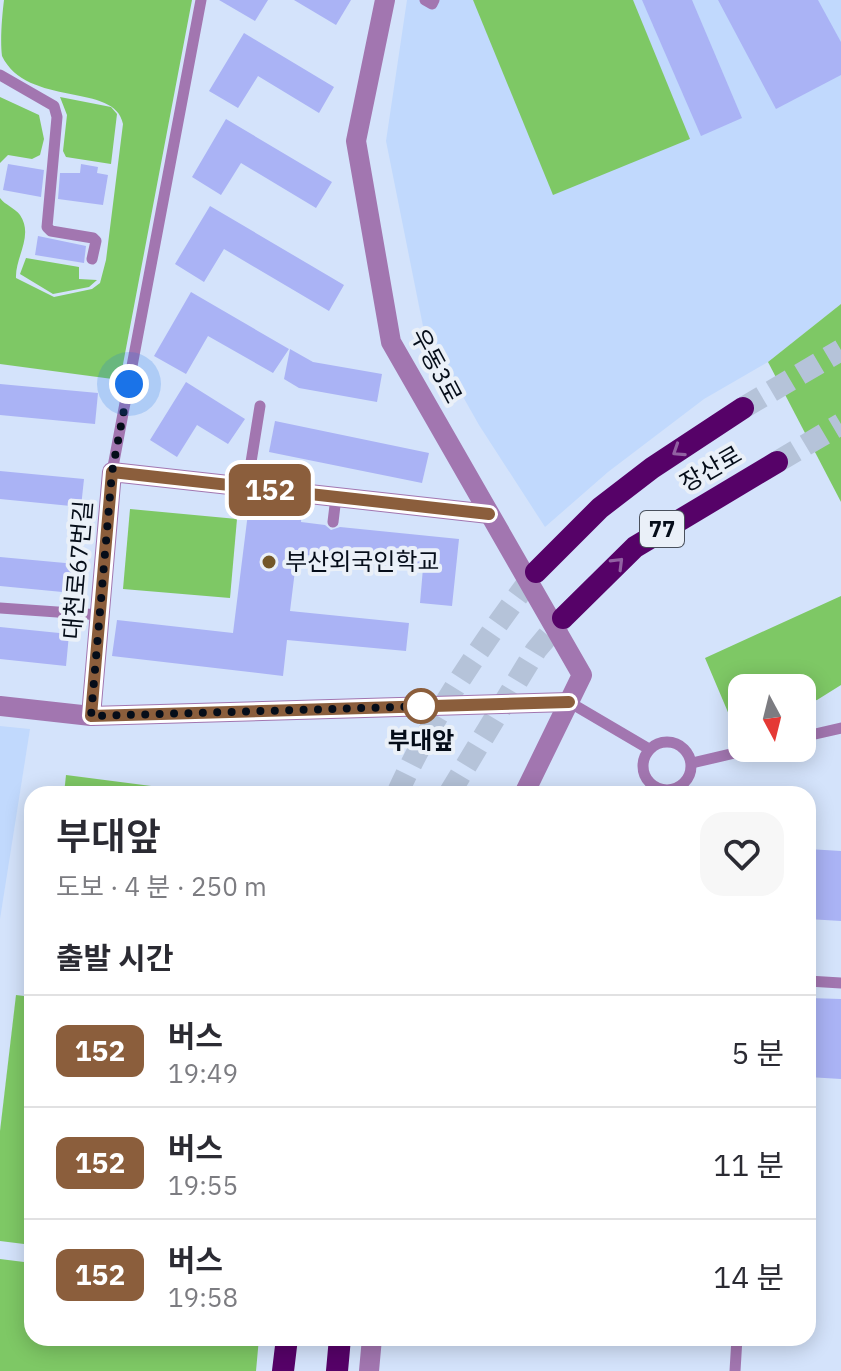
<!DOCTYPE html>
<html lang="ko">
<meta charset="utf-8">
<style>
:root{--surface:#fff;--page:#f7f7f7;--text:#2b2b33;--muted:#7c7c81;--line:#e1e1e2}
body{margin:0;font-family:"IBM Plex Sans","Noto Sans KR",sans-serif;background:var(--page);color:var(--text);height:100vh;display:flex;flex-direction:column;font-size:30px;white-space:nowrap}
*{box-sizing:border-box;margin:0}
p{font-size:26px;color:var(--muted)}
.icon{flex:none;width:44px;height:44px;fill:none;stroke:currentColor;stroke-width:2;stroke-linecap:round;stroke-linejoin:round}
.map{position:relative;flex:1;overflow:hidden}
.sheet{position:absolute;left:24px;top:786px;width:792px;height:560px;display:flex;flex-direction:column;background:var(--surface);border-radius:24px;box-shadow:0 4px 20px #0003}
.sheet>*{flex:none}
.badge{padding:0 16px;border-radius:12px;font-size:28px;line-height:52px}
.needle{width:52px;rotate:173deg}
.tools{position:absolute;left:728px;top:674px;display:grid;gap:16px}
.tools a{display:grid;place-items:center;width:88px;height:88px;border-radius:16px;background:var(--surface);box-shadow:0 4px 20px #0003;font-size:40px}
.you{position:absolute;width:40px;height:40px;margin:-20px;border:6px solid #fff;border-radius:50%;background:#1a73e8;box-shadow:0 0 0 12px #1a73e833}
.map>.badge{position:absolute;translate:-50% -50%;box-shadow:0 0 0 4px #fff}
h2{padding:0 32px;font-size:30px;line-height:72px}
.round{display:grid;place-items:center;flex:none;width:84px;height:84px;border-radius:24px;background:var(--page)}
.headline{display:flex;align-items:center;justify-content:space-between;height:136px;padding:0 32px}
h1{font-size:38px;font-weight:600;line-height:60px}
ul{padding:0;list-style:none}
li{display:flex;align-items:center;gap:24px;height:112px;padding:0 32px;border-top:2px solid var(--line)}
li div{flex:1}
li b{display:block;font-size:30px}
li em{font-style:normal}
li .badge{min-width:88px;font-weight:700;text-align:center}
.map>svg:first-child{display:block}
.built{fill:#c1d9fd}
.green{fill:#7ec865}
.building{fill:#aab3f5}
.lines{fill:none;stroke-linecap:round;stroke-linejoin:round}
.trunk-tunnel{stroke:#b5c3d9;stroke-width:22;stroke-dasharray:22 11;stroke-linecap:butt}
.service{stroke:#a276b0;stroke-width:11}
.minor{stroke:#a276b0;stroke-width:20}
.tertiary{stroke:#a276b0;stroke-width:20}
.trunk{stroke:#560268;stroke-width:22}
.oneway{stroke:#9161a2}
.line-casing{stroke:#fff;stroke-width:18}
.line{stroke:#8b5e3c;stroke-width:12}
.walk{stroke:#050d19;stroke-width:8;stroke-dasharray:0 14.4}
.poi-dot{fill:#73572a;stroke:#eaf0f8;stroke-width:3}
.stop-dot{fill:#fff;stroke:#8b5e3c;stroke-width:4}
.labels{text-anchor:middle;stroke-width:8;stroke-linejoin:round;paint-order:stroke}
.shield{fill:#eaf0f8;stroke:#4a515c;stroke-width:2}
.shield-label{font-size:22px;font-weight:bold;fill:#050d19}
.street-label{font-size:24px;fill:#050d19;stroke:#eaf0f8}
.poi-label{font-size:24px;fill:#050d19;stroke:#eaf0f8;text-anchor:start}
.stop-label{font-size:24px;font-weight:bold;fill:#050d19;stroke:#eaf0f8}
</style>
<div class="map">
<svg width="841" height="1371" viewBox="0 0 841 1371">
<rect width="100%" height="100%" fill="#d4e3fb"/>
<g class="built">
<polygon points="407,0 841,0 841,304 768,362 704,399 608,472 545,527 479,425 423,326 386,141"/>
<polygon points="0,726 30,729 0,919"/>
</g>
<g class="green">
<path d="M4 0H192L120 380 0 364V198C5 205 15 208 20 215 34 236 15 257 16 278L54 297 92 289 100 283 106 260 123 124C116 82 27 108 2 56 0 41 2 16 4 0Z"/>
<polygon points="473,0 633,0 690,139 553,195"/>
<polygon points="0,97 39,115 44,139 40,155 32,159 8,155 0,163"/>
<polygon points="60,97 111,107 117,114 111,164 66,157 63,151 67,115"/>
<polygon points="26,258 79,267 79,279 97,280 89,287 53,294 20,274"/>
<polygon points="841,304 841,502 768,362"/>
<polygon points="130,509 237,519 230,598 123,589"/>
<polygon points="841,596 841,685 817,700 802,703 802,688 742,688 742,715 730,717 705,658"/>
<polygon points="66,775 159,787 158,794 64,794"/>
<polygon points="16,995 32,997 32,1245 0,1241 0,1131"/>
<polygon points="0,1259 32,1263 32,1338 259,1338 256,1371 0,1371"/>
</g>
<g class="building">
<polygon points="219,0 268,0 255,21"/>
<polygon points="294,0 351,0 336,25"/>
<polygon points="642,0 692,0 742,118 701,136"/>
<polygon points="718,0 818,0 841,42 841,75 776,109"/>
<polygon points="244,33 334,87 319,113 258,76 238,108 209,91"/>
<polygon points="226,119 332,182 316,208 241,163 221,195 192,177"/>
<polygon points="8,164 44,170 41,197 3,190"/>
<polygon points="81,164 98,167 97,173 108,175 103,205 58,199 60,173 80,173"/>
<polygon points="210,206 344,285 329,311 224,249 204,282 175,264"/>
<polygon points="38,236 86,246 84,263 35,255"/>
<polygon points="191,292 289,349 273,373 208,336 186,374 154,356"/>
<polygon points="290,349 313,362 382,374 377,402 299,388 284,379"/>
<polygon points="186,382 245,419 228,444 197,425 177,457 150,440"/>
<polygon points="0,384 98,393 95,424 0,415"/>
<polygon points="275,421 429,453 422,483 269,452"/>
<polygon points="0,471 84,479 81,507 0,499"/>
<polygon points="249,505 302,511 301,522 325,525 331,530 340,527 459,539 452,606 420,603 423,568 297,554 290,611 409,623 406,651 287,640 283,676 112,656 117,620 233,633"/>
<polygon points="0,557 76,564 73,593 0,586"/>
<polygon points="0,627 69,634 66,666 0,659"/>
<polygon points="808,849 841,851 841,921 808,919"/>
<polygon points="808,998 841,999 841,1079 808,1077"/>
</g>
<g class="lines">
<g class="trunk-tunnel">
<polyline points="743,408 841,350"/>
<polyline points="777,462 841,424"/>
<path d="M397 794C432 716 484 640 536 572"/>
<polyline points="449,794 536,650 563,618"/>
</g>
<g class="service">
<polyline points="425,0 432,4 434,0"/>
<polyline points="0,75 54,106 57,117 47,227 51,231 93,238 96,241 92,259"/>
<polyline points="112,472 201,0"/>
<polyline points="247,487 260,406"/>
<polyline points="333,522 336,497"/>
<polyline points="0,608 100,615"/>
<polyline points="569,702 649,749"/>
<polyline points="802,737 841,728"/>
<circle cx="667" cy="766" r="24"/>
<polyline points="692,763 756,748"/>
<polyline points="808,981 841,983"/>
<polyline points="735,1371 737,1338"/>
</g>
<g class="minor">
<polyline points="385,0 356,141 391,342 582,675 524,794"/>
<polyline points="91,716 112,472 489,514"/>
<polyline points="369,1371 372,1338"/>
</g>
<polyline class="tertiary" points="0,706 91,716 569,702"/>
<g class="trunk">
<polyline points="536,572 600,508 652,468 743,408"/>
<polyline points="563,618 635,547 777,462"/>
<polyline points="283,1371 287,1338"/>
<polyline points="337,1371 340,1338"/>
</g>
</g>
<defs><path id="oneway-chevron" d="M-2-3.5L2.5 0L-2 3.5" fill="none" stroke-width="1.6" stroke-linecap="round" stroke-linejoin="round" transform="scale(2)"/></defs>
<g class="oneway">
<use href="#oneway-chevron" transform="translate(678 451) rotate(147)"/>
<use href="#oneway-chevron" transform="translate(618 563) rotate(-45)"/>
</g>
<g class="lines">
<g class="line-casing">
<polyline id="line" points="489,514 112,472 91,716 569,702"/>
</g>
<use href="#line" class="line"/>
<polyline class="walk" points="129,384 112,472 91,716 434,706 421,706"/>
</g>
<circle class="poi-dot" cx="269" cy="562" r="8"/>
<circle class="stop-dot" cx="421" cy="706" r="16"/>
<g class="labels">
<rect class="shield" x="640" y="511" width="44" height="36" rx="6"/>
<g class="shield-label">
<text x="662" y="537">77</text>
</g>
<g class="street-label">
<text transform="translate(436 366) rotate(62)" y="8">우동3로</text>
<text transform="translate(711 469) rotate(-30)" y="8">장산로</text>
<text transform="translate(78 570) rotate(-85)" y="8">대천로67번길</text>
</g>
<g class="poi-label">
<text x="285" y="570">부산외국인학교</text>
</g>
<g class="stop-label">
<text x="421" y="749">부대앞</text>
</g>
</g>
</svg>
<div class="tools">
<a><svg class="needle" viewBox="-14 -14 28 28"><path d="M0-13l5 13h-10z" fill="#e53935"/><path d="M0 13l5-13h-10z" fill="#7c7c81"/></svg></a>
</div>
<div class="you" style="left:129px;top:384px"></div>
<b class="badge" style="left:270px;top:490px;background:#8b5e3c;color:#fff">152</b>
<section class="sheet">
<div class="headline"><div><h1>부대앞</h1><p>도보 · 4 분 · 250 m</p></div><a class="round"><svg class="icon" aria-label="heart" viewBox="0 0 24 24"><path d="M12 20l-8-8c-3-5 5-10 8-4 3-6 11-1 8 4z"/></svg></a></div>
<h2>출발 시간</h2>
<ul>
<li><span class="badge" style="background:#8b5e3c;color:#fff">152</span><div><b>버스</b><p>19:49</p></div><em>5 분</em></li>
<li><span class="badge" style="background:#8b5e3c;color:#fff">152</span><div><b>버스</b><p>19:55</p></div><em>11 분</em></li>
<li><span class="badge" style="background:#8b5e3c;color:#fff">152</span><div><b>버스</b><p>19:58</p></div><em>14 분</em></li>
</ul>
</section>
</div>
